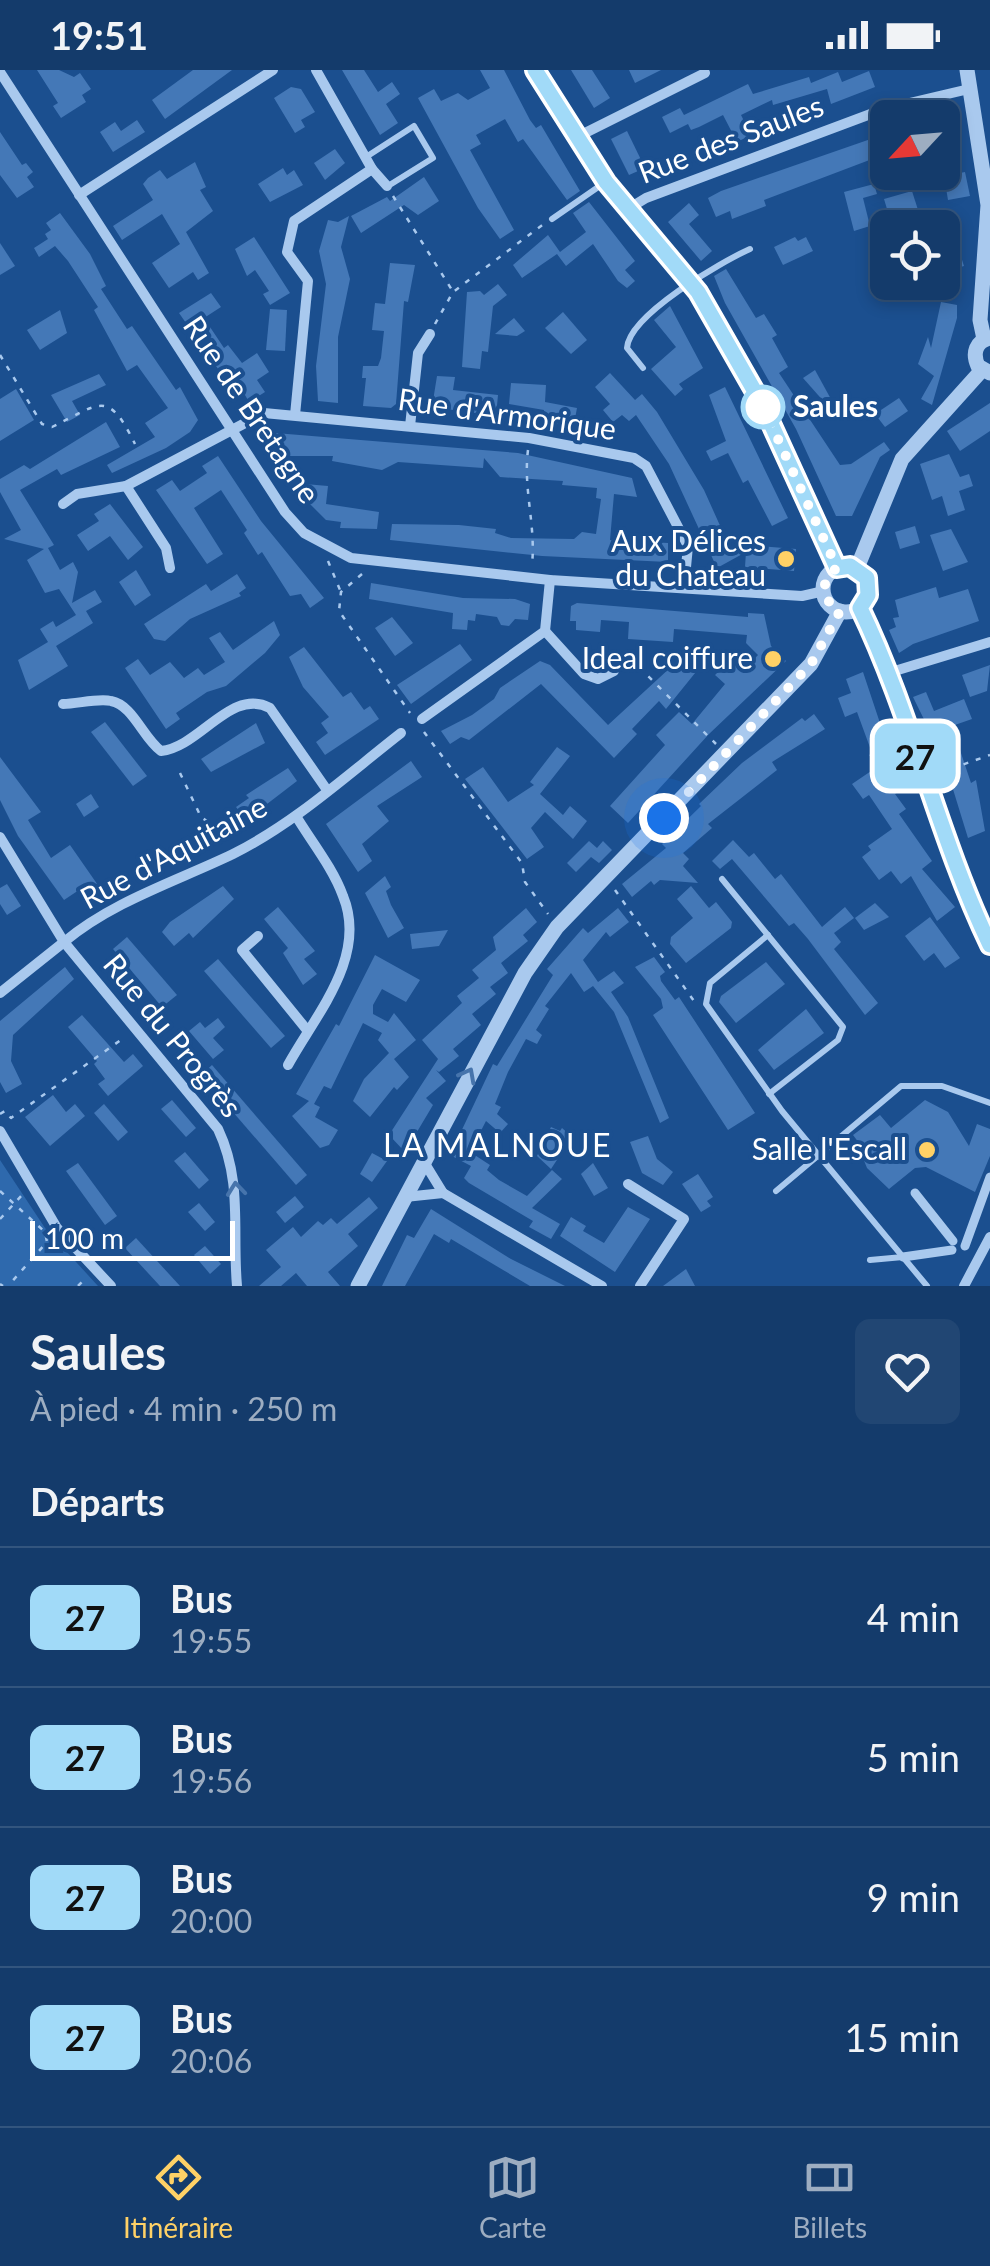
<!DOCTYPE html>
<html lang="fr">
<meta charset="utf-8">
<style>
:root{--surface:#143b6b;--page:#214673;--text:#f1f3f6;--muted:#9dadc1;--line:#33557e;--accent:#ffd166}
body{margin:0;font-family:Lato,sans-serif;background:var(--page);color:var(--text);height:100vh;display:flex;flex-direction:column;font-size:38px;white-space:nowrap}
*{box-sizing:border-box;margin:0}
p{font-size:32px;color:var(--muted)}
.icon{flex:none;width:55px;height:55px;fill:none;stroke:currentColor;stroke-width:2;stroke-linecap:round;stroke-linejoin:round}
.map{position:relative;height:1216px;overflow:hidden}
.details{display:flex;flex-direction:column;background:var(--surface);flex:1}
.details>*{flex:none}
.badge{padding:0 20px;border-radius:15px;font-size:35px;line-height:65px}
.needle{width:65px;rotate:244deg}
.fabs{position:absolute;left:870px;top:30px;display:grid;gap:20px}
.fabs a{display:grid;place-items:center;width:90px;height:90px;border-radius:15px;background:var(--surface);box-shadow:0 5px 15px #0003,0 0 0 2px var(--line);font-size:50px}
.scale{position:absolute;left:30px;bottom:25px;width:205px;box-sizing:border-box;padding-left:10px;border:5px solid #fff;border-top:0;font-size:28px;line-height:35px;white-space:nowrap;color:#fff;-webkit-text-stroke:8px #1b4f8f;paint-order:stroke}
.you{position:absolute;width:50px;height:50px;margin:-25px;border:8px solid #fff;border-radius:50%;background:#1a73e8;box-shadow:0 0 0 15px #1a73e833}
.map>.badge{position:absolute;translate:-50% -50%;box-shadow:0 0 0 5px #fff}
h2{padding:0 30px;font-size:38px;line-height:90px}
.round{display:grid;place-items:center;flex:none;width:105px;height:105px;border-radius:15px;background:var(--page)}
.overview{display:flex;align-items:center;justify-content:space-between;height:170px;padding:0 30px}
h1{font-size:48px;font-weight:700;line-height:75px}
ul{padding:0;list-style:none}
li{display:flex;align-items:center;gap:30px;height:140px;padding:0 30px;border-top:2px solid var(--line)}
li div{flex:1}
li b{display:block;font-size:38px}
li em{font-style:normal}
li .badge{min-width:110px;font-weight:700;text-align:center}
.status{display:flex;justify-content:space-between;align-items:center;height:70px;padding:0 50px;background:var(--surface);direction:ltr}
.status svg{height:28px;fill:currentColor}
.dock{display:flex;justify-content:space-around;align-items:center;height:140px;border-top:2px solid var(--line);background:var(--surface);font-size:28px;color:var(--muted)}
.dock a{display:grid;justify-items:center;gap:5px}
.dock .active{color:var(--accent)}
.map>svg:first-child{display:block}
.green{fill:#2e69ad}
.building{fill:#4478b7}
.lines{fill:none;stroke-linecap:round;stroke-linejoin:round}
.path{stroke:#a9c9ee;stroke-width:2.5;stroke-dasharray:5 8;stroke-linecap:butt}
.service{stroke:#a9c9ee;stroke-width:6}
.pedestrian{stroke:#a9c9ee;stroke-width:9}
.minor{stroke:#a9c9ee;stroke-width:10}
.tertiary{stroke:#a9c9ee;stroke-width:15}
.oneway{stroke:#4674ac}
.line-casing{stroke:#fff;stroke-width:22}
.line{stroke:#a1daf8;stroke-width:15}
.walk{stroke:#fff;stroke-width:10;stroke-dasharray:0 18}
.stop-dot{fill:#fff;stroke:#a1daf8;stroke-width:5}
.poi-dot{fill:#ffd166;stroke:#1b4f8f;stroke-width:4}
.labels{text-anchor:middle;stroke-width:8;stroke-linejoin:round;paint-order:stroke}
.street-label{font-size:30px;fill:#fff;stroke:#1b4f8f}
.stop-label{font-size:30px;font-weight:bold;fill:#fff;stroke:#1b4f8f;text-anchor:start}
.poi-label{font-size:30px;fill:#fff;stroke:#1b4f8f;text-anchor:end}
.neighbourhood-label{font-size:32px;letter-spacing:2.5px;fill:#fff;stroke:#1b4f8f}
</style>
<div class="status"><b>19:51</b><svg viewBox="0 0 49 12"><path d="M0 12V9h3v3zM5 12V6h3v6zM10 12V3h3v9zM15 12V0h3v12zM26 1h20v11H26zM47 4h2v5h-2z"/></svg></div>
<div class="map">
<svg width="990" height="1216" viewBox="0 0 990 1216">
<rect width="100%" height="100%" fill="#1b4f8f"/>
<polygon class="green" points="0,1090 45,1158 98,1216 0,1216"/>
<g class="building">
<polygon points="37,0 59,0 74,7 80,3 91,19 82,25 86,32 61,48 53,36 58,33"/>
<polygon points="193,0 232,0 165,49 152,30"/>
<polygon points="342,0 364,0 378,22 392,12 400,24 386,34 398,53 380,65"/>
<polygon points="480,0 504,0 530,50 536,58 541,55 580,121 567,130 523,69 518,72 505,49 476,65 481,74 470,80 514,160 500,169 478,138 418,28 434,19 441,31 458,23 468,30 490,18"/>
<polygon points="571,0 592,0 610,28 594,38"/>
<polygon points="629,0 661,0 635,13"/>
<polygon points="869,1 875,17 831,34 827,19 773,35 772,30 741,45 751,65 737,72 723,45 699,57 691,60 688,54 670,63 662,47 680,38 684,45 748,14 753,24 809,7 811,13 838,2 842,12"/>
<polygon points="291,17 301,19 315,42 301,50 305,57 295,63 274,28"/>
<polygon points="137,50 145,62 113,82 100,62 115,52 121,61"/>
<polygon points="954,55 958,78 942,80 942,56"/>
<polygon points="627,61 645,98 629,105 611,69"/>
<polygon points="0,62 22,95 26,93 33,102 27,107 34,117 17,128 0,105"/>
<polygon points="888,63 888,83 764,130 766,136 732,149 730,141 716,147 708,128 721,121"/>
<polygon points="335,79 345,93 325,110 314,93"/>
<polygon points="195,92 206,117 200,120 213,141 186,162 209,203 198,210 193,202 169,218 152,193 180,174 162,144 122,170 113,156 153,130 143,114 148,108 160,100 167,109"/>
<polygon points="283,98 287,105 294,100 303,115 270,132 258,114"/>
<polygon points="965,102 970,126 948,130 944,106"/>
<polygon points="424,107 439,131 418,145 404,135 361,163 351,146 387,127 390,131"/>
<polygon points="874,114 877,124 863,128 870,156 854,161 844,122"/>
<polygon points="912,121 918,140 890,149 884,129"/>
<polygon points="589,132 635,191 625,200 635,211 627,218 618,211 593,174 566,196 557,184 522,208 513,195 548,165 560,182 586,162 573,143"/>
<polygon points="689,133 699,145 689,154 712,181 701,191 668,152"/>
<polygon points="60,143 90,184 106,216 101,219 127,259 132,256 176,320 180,317 198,350 190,362 166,378 112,403 107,395 155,367 145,353 168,338 137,295 127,301 94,240 98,237 68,191 55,176 39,187 34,178 48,169 45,164 51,160 46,153"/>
<polygon points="349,146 341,177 350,209 338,267 338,333 318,331 316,296 326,214 319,181 328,150 338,152"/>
<polygon points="951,156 964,196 947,201 942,158"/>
<polygon points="254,167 290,223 270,235 263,224 269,221 255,200 247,206 235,179"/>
<polygon points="795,167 798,171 806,167 813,181 783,195 774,177"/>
<polygon points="0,173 15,196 0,205"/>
<polygon points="390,193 415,195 408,232 404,231 396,334 391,338 363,336 366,308 362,308 363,296 378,296 381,288 384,261 372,260 375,233 385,234"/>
<polygon points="726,199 756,248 764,244 777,265 772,268 788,297 779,303 840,395 851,394 884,372 890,380 880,387 852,446 836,446 796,359 725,233 714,206"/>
<polygon points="498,214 507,225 493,236 488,282 482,281 480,299 462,297 467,222 480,221 484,225"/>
<polygon points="211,223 221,237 204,248 224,278 228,275 242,293 257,283 269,302 257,310 265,322 249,332 245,325 237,326 179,243"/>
<polygon points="941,232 957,235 957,248 932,335 921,329 934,306 918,294 928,267 931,278"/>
<polygon points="670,236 703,298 679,314 683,319 675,326 651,299 676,277 654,250"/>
<polygon points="270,239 287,240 285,281 266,280"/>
<polygon points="60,240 67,263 40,280 27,260"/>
<polygon points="563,242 587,270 571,284 545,258"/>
<polygon points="514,248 525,261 517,266 495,264"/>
<polygon points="815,300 832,331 826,334 803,308"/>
<polygon points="610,303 635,330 642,324 657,342 704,420 731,480 755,482 758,476 796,479 794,501 745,497 746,482 717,498 669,394 636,345 629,351 622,345 613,352 603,340 610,334 595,317"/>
<polygon points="99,304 106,315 72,331 80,345 67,352 51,325"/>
<polygon points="437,306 455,307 453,320 498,325 496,346 432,337"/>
<polygon points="511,313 546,315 545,332 577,338 573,359 543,349 544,340 509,334"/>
<polygon points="725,317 788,448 772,456 748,410 743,413 728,383 711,391 706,381 726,371 709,325"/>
<polygon points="16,319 34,350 0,371 0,329"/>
<polygon points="899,328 908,341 885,357 875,344"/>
<polygon points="990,333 990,361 960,381 947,361"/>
<polygon points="106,352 120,377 61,405 57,399 20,420 54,475 48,478 60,500 73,492 78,502 72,533 95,520 102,532 86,541 93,553 56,576 68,596 29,620 18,590 48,572 40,559 53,551 56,557 76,545 59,519 45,523 27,490 44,479 4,469 21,460 0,422 0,409 24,395 30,399"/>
<polygon points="263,362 518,383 632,408 637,427 614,424 610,470 668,473 668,492 542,486 390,470 392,454 459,455 496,459 495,463 511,468 574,469 582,462 596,464 601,429 596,428 597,418 562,415 563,411 500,407 484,388 483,398 398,392 382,400 332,391 333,386 285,386 270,381"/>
<polygon points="949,384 960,407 969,404 973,416 959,421 965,440 948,446 942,426 932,430 920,394"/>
<polygon points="218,386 261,451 324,528 310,538 301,524 290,526 262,482 258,485 244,463 247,460 221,420 194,438 223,484 207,494 156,420 172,410 180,421 207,403 202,396"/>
<polygon points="305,414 328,416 326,434 379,442 377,459 340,458 341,452 326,450 304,428"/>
<polygon points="110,434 143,477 128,490 110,466 88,481 77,465 99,451 94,444"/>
<polygon points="915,456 920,473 900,479 895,462"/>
<polygon points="951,459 968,492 943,501 930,465"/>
<polygon points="136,500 151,525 135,536 119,512"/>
<polygon points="237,504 246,518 239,523 241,526 190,549 165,571 154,569 144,554 206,514 211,521"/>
<polygon points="371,513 463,528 515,529 530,534 528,550 515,549 509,556 501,555 497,547 476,544 475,551 468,550 467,560 452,559 453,543 369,529"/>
<polygon points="936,517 939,528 968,519 979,551 913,574 899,583 889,560 896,557 893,548 899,547 895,530"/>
<polygon points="577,533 748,547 748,543 764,544 771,576 786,591 709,664 628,753 610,736 665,675 656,665 679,642 692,654 725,614 715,605 730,590 742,602 758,585 746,573 747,565 674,559 673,572 628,569 629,552 601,550 600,562 576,560 576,551 570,551 571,536"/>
<polygon points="392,547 413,573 395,586 375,558"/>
<polygon points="274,551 280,565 265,583 226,616 207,622 176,643 180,649 166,659 125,598 138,589 150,605 170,592 184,608 198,598 204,605 225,592 209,568 220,562 233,580"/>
<polygon points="460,574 472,590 411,634 397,615"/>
<polygon points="304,577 343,627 351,622 364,640 370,636 379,649 325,685 316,672 328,663 321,653 329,647 303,617 289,587"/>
<polygon points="684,585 708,587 666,639 659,631 632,659 637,664 614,688 541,614 469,670 461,667 450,674 441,661 472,645 494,629 500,618 540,591 550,595 608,655"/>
<polygon points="990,595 987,621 970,627 962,605"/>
<polygon points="863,602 884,665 875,668 892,692 885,696 901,720 895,724 906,739 899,744 932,791 922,799 955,837 937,851 911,806 901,814 891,801 879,810 862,787 871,780 868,776 892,759 869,725 863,729 852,714 877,697 869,685 872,683 857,642 845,647 838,628 851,623 846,609"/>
<polygon points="926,622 934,641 964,629 972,649 952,656 971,713 976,710 985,761 968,768 944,690 913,627"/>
<polygon points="814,644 825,659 772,692 777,700 708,754 712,758 683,783 689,789 683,796 698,813 660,810 654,815 651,811 632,827 622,814 666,778 662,774 701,736 699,734 742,693 802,648 805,651"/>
<polygon points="105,652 147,706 133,716 91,662"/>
<polygon points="256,653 265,673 211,702 201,689"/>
<polygon points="557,677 570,686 540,724 563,745 570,736 587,751 573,769 545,742 531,758 544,777 527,789 465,709 483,697 508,732 534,715 530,712"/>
<polygon points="0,687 41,742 28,750 51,788 70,775 102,821 86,831 79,820 64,830 18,766 0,730"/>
<polygon points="411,691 422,707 377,736 389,751 362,774 372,791 358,802 326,754"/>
<polygon points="288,698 297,711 246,750 236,737 249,728 246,725"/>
<polygon points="91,724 99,737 84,747 76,734"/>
<polygon points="733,770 749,787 754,783 775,809 781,804 822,857 845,837 854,848 834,863 841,872 834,879 878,933 865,945 808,869 794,853 789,856 732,789 720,799 712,791"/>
<polygon points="589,771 597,778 603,771 612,780 599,793 591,787 576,802 567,793"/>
<polygon points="385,806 391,817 386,821 391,835 404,858 388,868 365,823"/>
<polygon points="7,814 21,836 7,845 0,834 0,818"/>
<polygon points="223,816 234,829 193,868 189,863 174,876 162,862 170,852"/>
<polygon points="691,816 709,838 716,832 732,852 731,858 686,893 670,874 671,867 693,848 677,829"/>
<polygon points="875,833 889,847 864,860 855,848"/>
<polygon points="278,837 315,881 304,889 317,904 303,915 283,883 288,878 264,849"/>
<polygon points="526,838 537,852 523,865 528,871 501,893 508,903 490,917 496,924 472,944 481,955 453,979 459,986 439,1002 436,1000 446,1011 426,1028 433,1035 405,1082 389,1065 438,989 422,970 462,933 457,926 479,908 472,900 496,880 493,867"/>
<polygon points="618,838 629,852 610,867 606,862 583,890 598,912 614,901 624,913 611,922 628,947 669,1048 660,1053 614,942 593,916 584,922 571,903 545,936 549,939 536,960 542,965 537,974 526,969 508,1002 495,1034 501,1037 497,1044 508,1054 500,1063 486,1051 470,1082 490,1095 487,1100 499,1110 527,1126 552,1100 562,1109 532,1138 560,1154 551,1169 529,1157 533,1151 469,1113 464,1108 471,1096 450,1085 493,994 497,996 553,905 547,899 583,858 588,863"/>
<polygon points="930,847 960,888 945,898 934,883 924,891 905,866"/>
<polygon points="448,860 439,876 412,879 410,864"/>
<polygon points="127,867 177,925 162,937 113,879"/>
<polygon points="375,885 420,910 406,932 382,919 373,935 373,944 388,952 394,943 416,970 394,989 409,1007 397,1020 394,1017 370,1047 353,1031 364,1009 389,983 378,970 382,963 363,953 331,1019 324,1016 314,1034 320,1037 315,1047 338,1060 329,1075 320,1078 292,1046 309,1031 296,1024 336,954 339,956"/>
<polygon points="654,887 665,902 660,906 661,911 675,930 679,927 755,1043 728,1060 653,945 663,938 661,929 635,897"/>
<polygon points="218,889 285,966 271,978 204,901"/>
<polygon points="766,892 785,914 736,953 719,932 721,926"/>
<polygon points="65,897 74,909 13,965 11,991 22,1014 6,1023 0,1012 0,951"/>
<polygon points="806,939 824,963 774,1000 758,980"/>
<polygon points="82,945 124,992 133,984 143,996 108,1026 98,1014 105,1009 94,994 97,991 68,957"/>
<polygon points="218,948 225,957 213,968 224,980 213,989 189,961 200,952 205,958"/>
<polygon points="212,995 307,1105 296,1115 201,1005"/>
<polygon points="53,1025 66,1042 75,1034 85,1046 50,1076 25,1047"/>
<polygon points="172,1030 196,1058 186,1067 161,1039"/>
<polygon points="925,1030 948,1042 969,1076 977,1054 990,1059 990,1086 975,1122 926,1097 915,1098 889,1119 867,1098 863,1088 868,1085 853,1065 880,1045 891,1058"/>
<polygon points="104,1034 128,1062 118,1071 94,1043"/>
<polygon points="551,1057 560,1061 562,1058 572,1067 551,1099 537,1086"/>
<polygon points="648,1066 657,1089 673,1102 663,1115 642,1103 630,1072"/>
<polygon points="185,1082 209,1110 199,1119 174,1091"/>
<polygon points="372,1083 387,1091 372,1112 360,1104"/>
<polygon points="78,1093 117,1146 105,1155 66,1101"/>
<polygon points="593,1093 608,1118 594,1126 581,1104"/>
<polygon points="698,1104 713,1127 707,1131 711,1136 701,1142 682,1114"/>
<polygon points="295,1126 304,1137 285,1153 276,1142"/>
<polygon points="369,1127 378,1138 348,1164 358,1176 328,1202 340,1216 307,1216 296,1203 281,1216 259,1216 281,1197 266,1180 293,1157 301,1167 318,1151 323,1155 331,1148 337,1154"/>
<polygon points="199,1133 215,1152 205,1161 188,1142"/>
<polygon points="628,1137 650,1149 615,1202 560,1166 571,1147 586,1156 583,1161 604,1173"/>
<polygon points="431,1139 511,1189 565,1216 530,1216 451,1169 449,1173 434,1164 405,1216 382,1216 407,1165 414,1168"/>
<polygon points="136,1168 180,1216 160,1216 125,1178"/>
<polygon points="205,1176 221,1194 210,1204 194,1185"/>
<polygon points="686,1199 695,1216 663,1216"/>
</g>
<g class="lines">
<g class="path">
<polyline points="393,126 452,220"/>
<polyline points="435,254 453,222 545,153"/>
<path d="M0 285 42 354 52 357C101 333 108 319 135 374"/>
<path d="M528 380C523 419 536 455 532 495"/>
<polyline points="328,491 340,520"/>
<polyline points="362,504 341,522 339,541 410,643"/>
<polyline points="626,600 640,598 716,674"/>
<polyline points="424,662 522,793 525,812 548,844"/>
<polyline points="180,703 201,747 234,770"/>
<polyline points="939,703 990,685"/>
<polyline points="615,820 694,931"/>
<polyline points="0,1044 5,1041 11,1048 125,967"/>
<polyline points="0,1121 45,1162 47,1172 8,1216"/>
<polyline points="0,1149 23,1124"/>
<polyline points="0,1214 3,1216"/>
<polyline points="78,1216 82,1212"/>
</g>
<g class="service">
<polyline points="366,87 414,56 433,88 388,116"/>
<polyline points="552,149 604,113"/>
<path d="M643 298 627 278C629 245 721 192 750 179"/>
<polyline points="722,809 843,957 838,970 769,1024"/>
<polyline points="768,865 710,913 706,934 782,1041 927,1216"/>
<polyline points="776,1121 901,1016 942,1016 990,1033"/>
<polyline points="870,1190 903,1187"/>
</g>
<g class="pedestrian">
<polyline points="915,1123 953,1171"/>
<polyline points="965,1176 990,1107"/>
<polyline points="903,1187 952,1180"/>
</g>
<g class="minor">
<polyline points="316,0 372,99 387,116"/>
<polyline points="0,2 285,442 304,463 351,488 550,510 802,526 824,521"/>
<polyline points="577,67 705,3"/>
<polyline points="79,125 273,0"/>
<polyline points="628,139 646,128 884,39 969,19"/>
<polyline points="295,345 308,211 287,182 294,151 372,99"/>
<polyline points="410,356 418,283 430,264"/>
<polyline points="126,416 166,478 170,498"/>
<polyline points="63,434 77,424 126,416 264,343 529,368 634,388 646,396 688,476 684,518"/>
<polyline points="545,561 584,604 598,609 614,601"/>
<polyline points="888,603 990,572"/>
<path d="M63 634C77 634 98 628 111 631 133 635 143 668 161 681 200 677 231 617 270 638L327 720"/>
<polyline points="422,649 545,561 550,510"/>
<polyline points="0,767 64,872 0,923"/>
<polyline points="258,866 242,880 307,960"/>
<path d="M288 995C316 944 368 887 343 826 333 798 311 771 296 746"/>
<polyline points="0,1061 57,1158 111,1216"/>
<polyline points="424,1092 443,1123 602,1216"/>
<polyline points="628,1114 684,1149 640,1216"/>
<polyline points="405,1127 443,1123"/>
<path d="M237 1216C232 1160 243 1112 218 1059L64 872C113 831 177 811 233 784 295 753 347 705 401 663"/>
<polyline points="964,1216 990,1167"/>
</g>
<g class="tertiary">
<polyline points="534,0 606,112 698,222 762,333 837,498"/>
<polyline points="967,0 988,135 980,250 984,269"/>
<path d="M990 268C976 271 972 283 978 296L990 303"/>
<circle cx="846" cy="519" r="23"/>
<polyline points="857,498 902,389 982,300"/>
<polyline points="859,538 875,569 963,817 990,875"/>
<polyline points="358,1216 525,903 557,857 811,594 840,541"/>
</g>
</g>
<defs><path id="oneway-chevron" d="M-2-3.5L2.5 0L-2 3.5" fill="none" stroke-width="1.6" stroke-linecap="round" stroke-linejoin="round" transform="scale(2.5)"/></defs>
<g class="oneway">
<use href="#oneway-chevron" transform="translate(468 1005) rotate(-62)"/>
<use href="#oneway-chevron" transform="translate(236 1119) rotate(-96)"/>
</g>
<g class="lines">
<g class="line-casing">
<path id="line" d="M535 0 606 112 698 222 762 334 837 498 850 496 867 508 868 525 860 538C912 646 938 766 990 875"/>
</g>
<use href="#line" class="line"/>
<path class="walk" d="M664 748 811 594 840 541C821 530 819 511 837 498L762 334 763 337"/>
</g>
<circle class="stop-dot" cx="763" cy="337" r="20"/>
<g class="poi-dot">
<circle cx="786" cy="489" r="10"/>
<circle cx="773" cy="589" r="10"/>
<circle cx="927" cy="1080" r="10"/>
</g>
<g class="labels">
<g class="street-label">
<text transform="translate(731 70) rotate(-21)" y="10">Rue des Saules</text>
<text transform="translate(251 340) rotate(56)" y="10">Rue de Bretagne</text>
<text transform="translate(507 345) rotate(8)" y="10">Rue d'Armorique</text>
<text transform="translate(174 783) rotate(-28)" y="10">Rue d'Aquitaine</text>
<text transform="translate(172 966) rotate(51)" y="10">Rue du Progrès</text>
</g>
<g class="stop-label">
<text x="793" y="347">Saules</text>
</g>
<g class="poi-label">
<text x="766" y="482">Aux Délices<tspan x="766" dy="34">du Chateau</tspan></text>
<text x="753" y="599">Ideal coiffure</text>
<text x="907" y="1090">Salle l'Escall</text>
</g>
<g class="neighbourhood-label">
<text x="498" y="1087">LA MALNOUE</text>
</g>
</g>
</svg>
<div class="fabs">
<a><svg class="needle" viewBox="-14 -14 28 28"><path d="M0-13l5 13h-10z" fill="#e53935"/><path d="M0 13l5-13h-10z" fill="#9dadc1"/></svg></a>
<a><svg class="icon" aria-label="locate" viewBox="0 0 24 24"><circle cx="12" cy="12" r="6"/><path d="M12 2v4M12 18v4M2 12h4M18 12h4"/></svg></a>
</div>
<div class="scale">100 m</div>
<div class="you" style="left:664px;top:748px"></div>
<b class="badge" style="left:915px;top:686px;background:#a1daf8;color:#111">27</b>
</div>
<section class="details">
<div class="overview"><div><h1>Saules</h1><p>À pied · 4 min · 250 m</p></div><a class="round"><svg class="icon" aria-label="heart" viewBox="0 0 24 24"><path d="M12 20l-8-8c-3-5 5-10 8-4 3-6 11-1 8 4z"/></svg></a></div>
<h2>Départs</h2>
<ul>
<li><span class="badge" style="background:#a1daf8;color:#111">27</span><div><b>Bus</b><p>19:55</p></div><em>4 min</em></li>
<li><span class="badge" style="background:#a1daf8;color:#111">27</span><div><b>Bus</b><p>19:56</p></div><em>5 min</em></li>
<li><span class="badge" style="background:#a1daf8;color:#111">27</span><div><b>Bus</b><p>20:00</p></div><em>9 min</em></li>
<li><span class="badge" style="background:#a1daf8;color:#111">27</span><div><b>Bus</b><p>20:06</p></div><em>15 min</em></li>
</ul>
</section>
<nav class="dock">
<a class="active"><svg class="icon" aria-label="directions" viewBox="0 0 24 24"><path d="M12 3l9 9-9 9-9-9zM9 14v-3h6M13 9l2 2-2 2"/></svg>Itinéraire</a>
<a><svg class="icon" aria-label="map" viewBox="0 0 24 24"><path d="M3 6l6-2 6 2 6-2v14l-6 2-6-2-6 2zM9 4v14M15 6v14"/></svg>Carte</a>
<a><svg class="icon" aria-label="tickets" viewBox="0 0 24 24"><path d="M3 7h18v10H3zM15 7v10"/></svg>Billets</a>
</nav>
